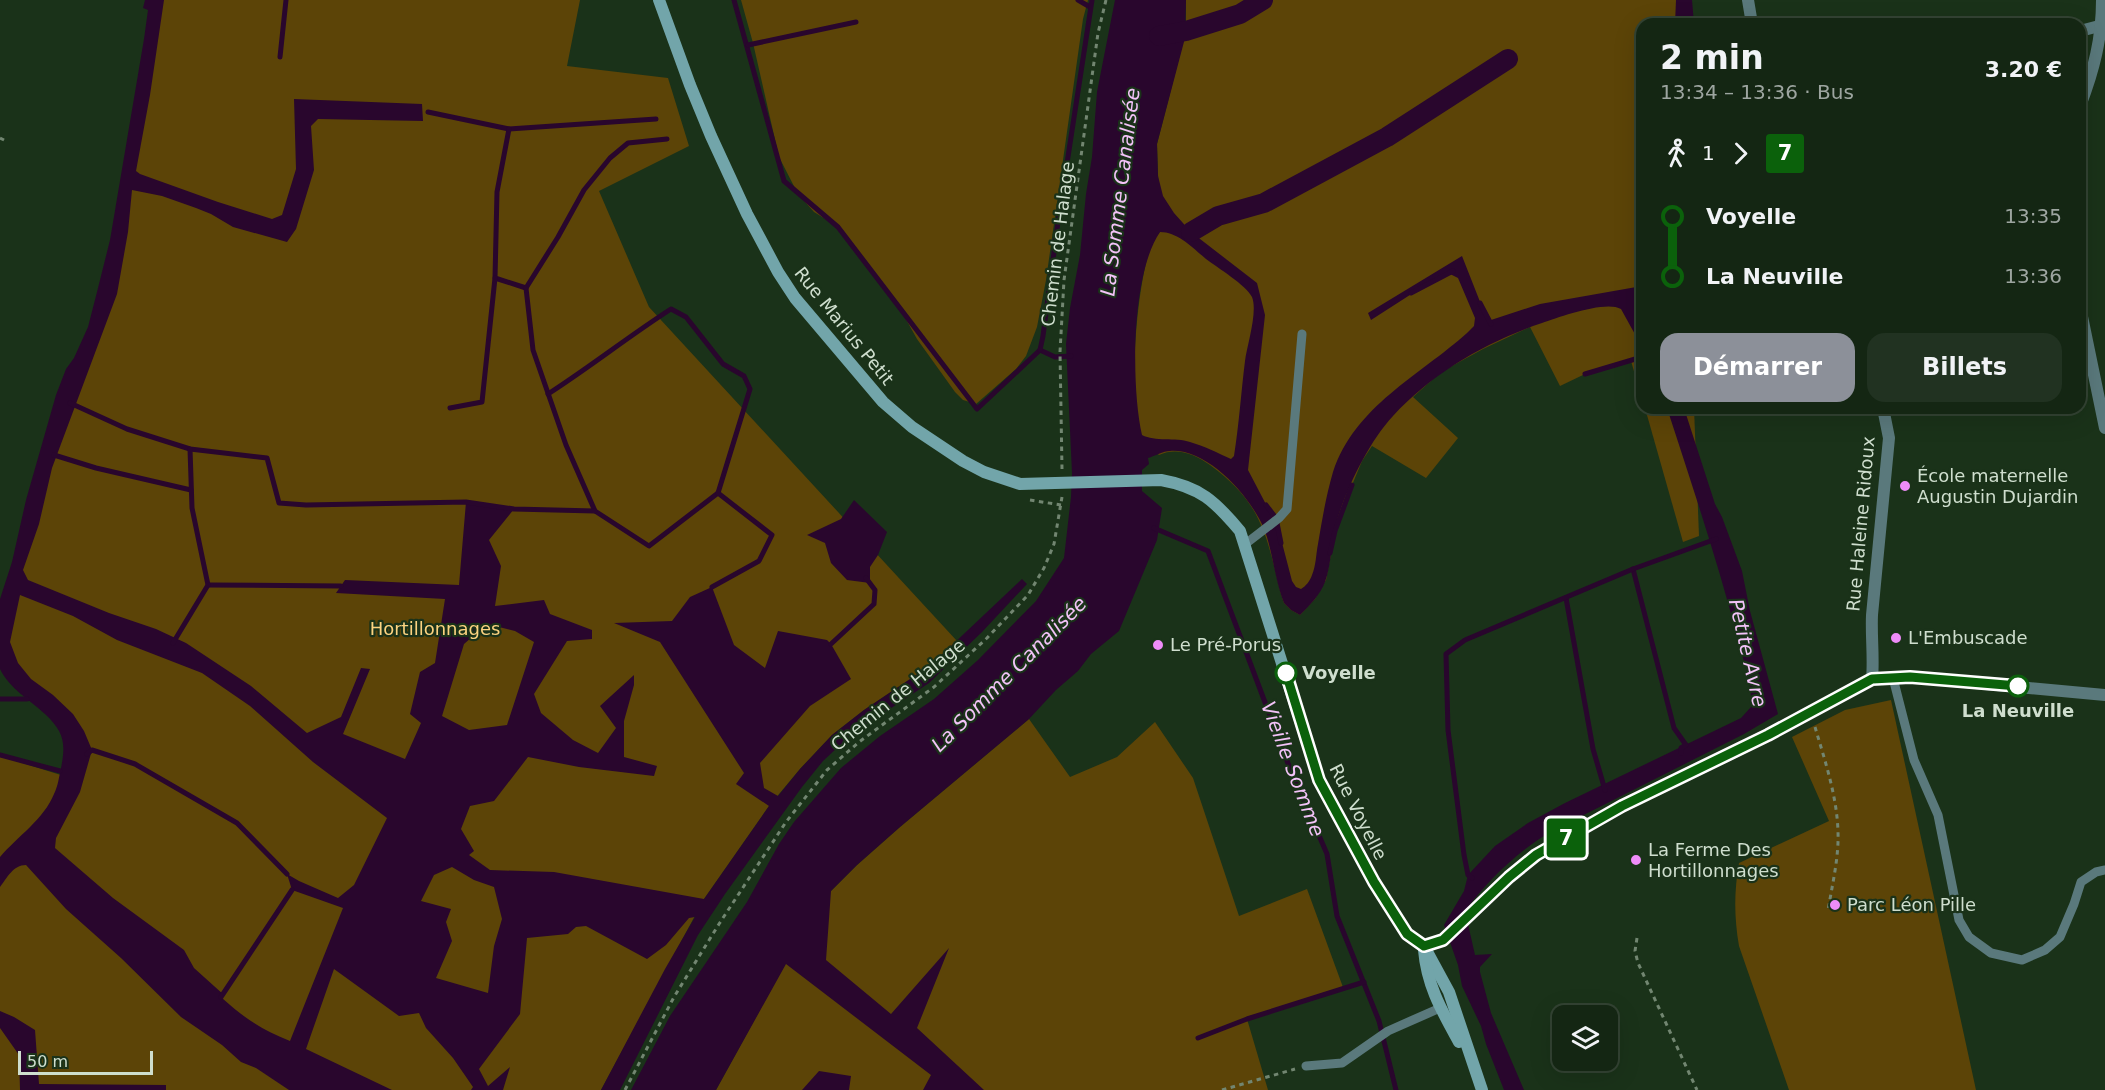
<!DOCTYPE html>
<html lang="fr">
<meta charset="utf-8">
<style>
:root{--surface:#142613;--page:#213221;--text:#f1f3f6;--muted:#9da5a0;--line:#334333;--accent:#8c9099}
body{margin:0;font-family:"DejaVu Sans",sans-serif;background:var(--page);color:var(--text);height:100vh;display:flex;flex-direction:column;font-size:22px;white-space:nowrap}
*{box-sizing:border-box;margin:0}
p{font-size:20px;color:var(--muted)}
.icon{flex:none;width:33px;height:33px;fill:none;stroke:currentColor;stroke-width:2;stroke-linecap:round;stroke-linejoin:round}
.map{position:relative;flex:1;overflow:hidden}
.details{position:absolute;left:1636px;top:18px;width:450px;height:396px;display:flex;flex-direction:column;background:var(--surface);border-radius:18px;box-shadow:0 6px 24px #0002,0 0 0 2px var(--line)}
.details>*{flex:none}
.badge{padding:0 12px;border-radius:4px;font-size:21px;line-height:39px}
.fabs{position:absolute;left:1552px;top:1005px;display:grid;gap:12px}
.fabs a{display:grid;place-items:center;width:66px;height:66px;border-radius:12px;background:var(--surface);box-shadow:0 6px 24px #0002,0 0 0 2px var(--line);font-size:30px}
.scale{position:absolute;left:18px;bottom:15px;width:135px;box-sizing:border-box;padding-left:6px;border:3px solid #cfdece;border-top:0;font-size:16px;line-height:21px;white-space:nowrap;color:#cfdece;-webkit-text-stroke:4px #1a3219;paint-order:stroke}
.map>.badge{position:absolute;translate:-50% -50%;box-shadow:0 0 0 3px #fff}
.legs{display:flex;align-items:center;gap:9px;height:66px;padding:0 24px;font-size:20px}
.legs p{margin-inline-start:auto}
.headline{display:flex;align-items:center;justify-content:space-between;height:102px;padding:0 24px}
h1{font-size:33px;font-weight:700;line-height:45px}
.primary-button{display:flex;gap:12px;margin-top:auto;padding:12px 24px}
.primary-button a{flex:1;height:69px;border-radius:18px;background:var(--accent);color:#fff;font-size:24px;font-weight:700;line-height:69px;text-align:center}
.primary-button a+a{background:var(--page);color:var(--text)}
ul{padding:0 24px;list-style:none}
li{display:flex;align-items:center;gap:21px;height:60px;font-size:22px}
li i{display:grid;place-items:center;width:9px;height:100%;margin:0 8px;background:currentColor}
li i::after{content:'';width:15px;height:15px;margin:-8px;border:4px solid;border-radius:50%;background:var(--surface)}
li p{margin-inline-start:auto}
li:first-child i{background:linear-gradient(#0000 50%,currentColor 0)}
li:last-child i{background:linear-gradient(currentColor 50%,#0000 0)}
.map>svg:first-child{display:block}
.green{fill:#5c4407}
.water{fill:#29062d;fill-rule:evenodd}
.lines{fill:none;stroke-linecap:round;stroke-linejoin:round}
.stream{stroke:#29062d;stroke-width:5}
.canal{stroke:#29062d;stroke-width:20}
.path{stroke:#728671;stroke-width:3;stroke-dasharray:4.5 4.5;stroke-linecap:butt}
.lane{stroke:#5a797c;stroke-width:9}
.street{stroke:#5a797c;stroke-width:12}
.secondary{stroke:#72a5aa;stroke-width:12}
.line-1-casing{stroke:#fff;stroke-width:14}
.line-1{stroke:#0b610b;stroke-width:9}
.poi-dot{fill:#ee8cf8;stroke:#1a3219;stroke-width:2}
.stop-1-dot{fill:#fff;stroke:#0b610b;stroke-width:3}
.labels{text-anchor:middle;stroke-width:4.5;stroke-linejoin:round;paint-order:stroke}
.street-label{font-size:18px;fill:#cfdece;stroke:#1a3219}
.poi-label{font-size:18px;fill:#cfdece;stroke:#1a3219;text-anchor:start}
.park-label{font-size:18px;fill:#fcd380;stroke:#1a3219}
.stop-label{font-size:18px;font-weight:bold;fill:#cfdece;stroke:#1a3219;text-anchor:start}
.water-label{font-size:20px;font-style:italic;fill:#f3c3f8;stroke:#1a3219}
</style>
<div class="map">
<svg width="2105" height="1090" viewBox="0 0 2105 1090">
<rect width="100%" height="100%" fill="#1a3219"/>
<g class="green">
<polygon points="158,0 580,0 567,66 668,78 689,146 599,191 649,307 957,641 931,665 864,710 832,735 800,769 769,806 704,899 601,1090 0,1090 0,756 64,776 76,741 0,659 56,409 102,316"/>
<polygon points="741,0 1088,0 1083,19 1046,280 1037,327 1026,356 1016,369 976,404 963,400 955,392 917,339 903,314 835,225 814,212 798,194 779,157 753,43"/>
<path d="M1186 0H1677L1678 24H1642V399L1631 361 1585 374 1560 386 1530 327 1483 349 1441 372 1413 397 1458 438 1426 478 1372 446 1362 461 1338 519 1326 580 1315 599 1300 615 1291 610 1284 603C1279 590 1277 576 1273 562 1262 517 1248 493 1210 465 1194 454 1177 447 1159 455 1153 449 1144 441 1141 434 1127 397 1137 280 1152 243 1154 239 1157 235 1160 232L1157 144 1186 31Z"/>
<polygon points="1645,408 1694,408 1699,536 1683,542"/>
<path d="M1891 700 1976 1090H1789L1739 946C1734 917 1734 891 1739 863L1829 821 1792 737 1845 710Z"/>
<polygon points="1029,719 1070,777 1117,757 1155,722 1193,778 1239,916 1307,889 1344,990 1247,1019 1268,1090 716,1090 785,964 831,891 857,865 900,827"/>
</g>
<g class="water">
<path d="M145 0H164L150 95 136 171 140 174 218 202 272 219 282 215 296 169 294 99 422 104 423 121 318 119 311 126 314 170 296 229 287 242 233 227 211 214 196 208 162 196 132 190 128 232 117 294 52 468 39 524 23 570 28 580 109 613 156 629 186 643 251 686 307 733 341 717 361 668 370 669 343 734 405 759 421 723 410 714 420 672 435 663 445 599 336 593 345 580 459 585 466 502 514 509 489 540 501 566 495 606 544 600 550 614 592 630V639L567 641 534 694 541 713 573 740 598 753 616 728 600 706 634 675V685L624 721V757L657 766 654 776 579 767 528 757 494 801 470 806 461 829 474 851 469 855 490 870 554 872 704 899 769 806 736 784 744 773 660 642 614 623 672 621 690 597 712 587 734 645 765 668 778 631 827 640 831 644 851 679 810 706 760 763 764 788 778 796 800 769 832 735 864 710 931 665 1022 579 1027 584 982 632 929 683 852 734 823 761 802 787 725 894 698 935 620 1090H601L665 969 695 917 689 918 666 945 647 959 586 926 576 927 568 934 527 938 520 1014 479 1069 488 1086 510 1067 503 1090H471L473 1087 453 1058 426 1028 419 1013 399 1016 334 969 306 1049 392 1090H289L256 1068 241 1062 222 1045 181 1017 121 958 66 909 26 865C13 865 7 878 0 887V857C17 837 44 819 54 794 58 786 59 777 61 768 66 743 64 732 45 714 30 700 9 688 0 669V599L12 562 26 500 56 395 66 369 74 358 88 327 97 292 110 240 144 39 148 10 143 8ZM20 595 73 616 117 640 202 673 250 706 313 762 387 818 354 885 338 898 299 881 287 874 292 890 343 908 290 1041C262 1030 244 1018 222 998L224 995 194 968 184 950 113 898 55 848 56 838 80 792 92 750 84 731 73 714 53 695 31 679 18 663 10 642ZM487 624 515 631 534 642 507 725 469 730 442 716 464 644ZM452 867 474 880 494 887 502 919 494 946 488 993 436 978 452 941 446 922 451 909 421 901 434 875Z"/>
<path d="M1115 0H1186L1185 38 1157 144 1158 176 1163 196 1174 213 1191 232 1257 283 1265 315 1248 470 1270 512 1280 535 1292 581 1296 587 1301 589C1306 586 1310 581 1312 575 1316 566 1316 554 1318 544 1322 520 1326 496 1333 472 1355 406 1419 376 1467 333L1474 326 1475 318 1458 278 1448 273 1441 275 1371 320 1368 313 1462 256 1486 317 1491 320 1540 304 1642 286V302L1641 304 1642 312V347L1621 309C1606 300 1559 317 1542 323 1488 341 1432 373 1393 416 1369 442 1348 485 1337 520 1331 540 1332 563 1325 582 1320 595 1310 605 1300 615L1291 610 1284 603C1275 580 1273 554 1265 531 1252 498 1208 448 1170 451 1163 451 1155 456 1148 458L1149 464 1142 470V491L1162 508 1157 540 1119 631 1091 654 1078 671 1056 690 1029 719 900 827 857 865 831 891 826 960 891 1014 949 948 917 1028 984 1090H923L931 1075 786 964 716 1090H631L670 1016 747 902 779 844 794 822 841 768 880 736 934 699 978 660 1036 601 1064 558 1071 497 1072 473 1066 344 1070 308 1080 255 1086 194 1092 157 1097 92ZM1160 232C1178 232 1193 248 1206 259 1218 268 1246 285 1252 297 1258 312 1247 345 1245 361 1241 393 1239 425 1234 456L1231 459C1218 453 1204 446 1190 442 1175 437 1155 442 1142 435 1131 386 1131 274 1160 232Z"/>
<polygon points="1676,0 1692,0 1694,24 1675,24"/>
<path d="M1667 408H1684L1715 504 1722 517 1742 571 1750 611 1778 714 1744 734 1552 831C1518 851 1489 879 1465 911L1475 955 1492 954 1480 967V972L1491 1013 1524 1090H1504L1486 1044 1481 1026 1462 986 1458 965 1444 925 1464 891 1468 875 1495 846 1528 823 1565 803 1741 718 1751 707C1753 685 1743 661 1738 640 1718 562 1692 485 1667 408Z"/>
<polygon points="854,500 887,532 878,555 870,567 870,583 847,580 831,563 825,543 807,535 841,519"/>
<polygon points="0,1011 14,1017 35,1030 39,1084 166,1085 166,1090 20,1090 19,1055 0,1028"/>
<polygon points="819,1071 851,1076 849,1090 802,1090"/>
</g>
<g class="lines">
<g class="stream">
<polyline points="734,0 784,181 838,227 977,409 1040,350 1055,357 1071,356"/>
<polyline points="1078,0 1090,7"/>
<polyline points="748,45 856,22"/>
<polyline points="280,57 286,0"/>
<polyline points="428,112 509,129 656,119"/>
<polyline points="509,129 497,192 495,278 526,288 533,350 566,445 595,511 649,546 718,493"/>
<polyline points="526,288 558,237 584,190 610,158 628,143 667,139"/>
<polyline points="1411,293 1453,271"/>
<polyline points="1480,303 1491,324"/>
<polyline points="1040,350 1043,336 1058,222 1092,0"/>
<polyline points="1585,374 1642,357"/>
<path d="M548 394C590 367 629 336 671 309L686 317 723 364 744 376 750 389 718 493 772 535 759 561 712 587"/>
<polyline points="70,403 127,429 190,449 267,458 279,503 306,505 466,502 514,509 595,511"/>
<polyline points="450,408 482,402 495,278"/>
<polyline points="54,455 96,468 191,490"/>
<polyline points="1266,505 1276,518 1281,543"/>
<polyline points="1154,528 1208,551 1289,766 1327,854 1337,916 1379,1021 1396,1090"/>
<polyline points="1330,553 1335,531 1352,485"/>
<polyline points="1633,569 1674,728 1686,745 1681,748 1681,753"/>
<polyline points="208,585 341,586"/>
<polyline points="1566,598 1593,749 1605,790"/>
<polyline points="173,643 208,585 192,508 190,449"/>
<polyline points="831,644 874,604 875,590 866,578"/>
<polyline points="0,699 27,699"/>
<polyline points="87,754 92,750 135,764 237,823 287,874"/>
<polyline points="0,755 60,771"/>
<polyline points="1472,878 1468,875 1464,855 1448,730 1446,654 1465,640 1633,569 1716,539"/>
<polyline points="221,997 292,890"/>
<polyline points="1198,1038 1247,1019 1364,982"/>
</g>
<g class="canal">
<polyline points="1159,36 1186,31 1240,14 1263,0"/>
<polyline points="1191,232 1218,216 1264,203 1387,137 1508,59"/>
</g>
<g class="path">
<polyline points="0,138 6,141"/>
<polyline points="1062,469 1060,352 1064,280 1098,33 1106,0"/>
<polyline points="1030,500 1061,505"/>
<path d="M1815 727C1825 761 1837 796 1838 832 1839 858 1832 885 1828 911"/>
<polyline points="1637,938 1635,951 1638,963 1697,1090"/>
<polyline points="625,1090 674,997 719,924 786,822 827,770 859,742 934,687 987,638 1028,595 1044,568 1054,544 1062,497"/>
<polyline points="1222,1090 1295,1069"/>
</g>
<g class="lane">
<polyline points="1244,545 1279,518 1287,509 1302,334"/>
<polyline points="1893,678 1914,760 1938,815 1959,920 1969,937 1991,953 2022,960 2045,950 2060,937 2074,904 2081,882 2096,872 2105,870"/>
<polyline points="1306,1066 1342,1063 1388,1031 1440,1008"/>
</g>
<g class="street">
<polyline points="1748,0 1752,24"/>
<polyline points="2080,31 2103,25"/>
<path d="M2080 106C2094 70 2102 38 2102 0"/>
<polyline points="2080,307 2105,428"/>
<path d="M1872 679C1874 658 1871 637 1872 615L1889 438 1883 408"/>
<polyline points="1424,946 1443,940 1509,877 1536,855 1622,806 1768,735 1872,679 1910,677 2105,695"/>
</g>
<g class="secondary">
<path d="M659 0 690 85 711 136 747 214 778 272 795 298 883 402 912 427 963 461 984 472 1020 484 1161 480C1200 487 1215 501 1240 531L1319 780 1374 882 1407 934 1424 946 1449 992 1482 1090"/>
<path d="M1424 950C1427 986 1442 1011 1459 1042"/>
</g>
</g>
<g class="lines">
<g class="line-1-casing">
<polyline id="line-1" points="1286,673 1319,780 1374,882 1407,934 1424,946 1443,940 1509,877 1536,855 1622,806 1768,735 1872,679 1910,677 2018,686"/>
</g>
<use href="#line-1" class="line-1"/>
</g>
<g class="poi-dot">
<circle cx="1905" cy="486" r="6"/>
<circle cx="1896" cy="638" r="6"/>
<circle cx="1158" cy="645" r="6"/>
<circle cx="1636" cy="860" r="6"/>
<circle cx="1835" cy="905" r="6"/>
</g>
<g class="stop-1-dot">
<circle cx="1286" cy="673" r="10"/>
<circle cx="2018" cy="686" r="10"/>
</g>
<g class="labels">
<g class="street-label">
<text transform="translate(1058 244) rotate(-83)" y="6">Chemin de Halage</text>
<text transform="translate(844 326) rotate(51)" y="6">Rue Marius Petit</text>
<text transform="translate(1861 524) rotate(-85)" y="6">Rue Haleine Ridoux</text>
<text transform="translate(898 695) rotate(-39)" y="6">Chemin de Halage</text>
<text transform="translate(1358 812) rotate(63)" y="6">Rue Voyelle</text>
</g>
<g class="poi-label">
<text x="1917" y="482">École maternelle<tspan x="1917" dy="21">Augustin Dujardin</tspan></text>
<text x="1908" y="644">L'Embuscade</text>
<text x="1170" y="651">Le Pré-Porus</text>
<text x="1648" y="856">La Ferme Des<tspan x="1648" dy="21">Hortillonnages</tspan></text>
<text x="1847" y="911">Parc Léon Pille</text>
</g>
<g class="park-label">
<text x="435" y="635">Hortillonnages</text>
</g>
<g class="stop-label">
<text x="1302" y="679">Voyelle</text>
<text x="2018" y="717" text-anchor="middle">La Neuville</text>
</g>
<g class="water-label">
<text transform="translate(1120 192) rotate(-83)" y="7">La Somme Canalisée</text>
<text transform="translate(1748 653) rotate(77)" y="7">Petite Avre</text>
<text transform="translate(1009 674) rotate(-45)" y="7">La Somme Canalisée</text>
<text transform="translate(1293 769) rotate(69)" y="7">Vieille Somme</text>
</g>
</g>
</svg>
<div class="fabs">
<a><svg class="icon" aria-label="layers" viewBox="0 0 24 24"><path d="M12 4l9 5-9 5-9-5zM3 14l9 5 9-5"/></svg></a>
</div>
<div class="scale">50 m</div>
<b class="badge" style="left:1566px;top:838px;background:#0b610b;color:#fff">7</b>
<section class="details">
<div class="headline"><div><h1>2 min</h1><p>13:34 – 13:36 · Bus</p></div><b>3.20 €</b></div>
<div class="legs"><svg class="icon" aria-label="walk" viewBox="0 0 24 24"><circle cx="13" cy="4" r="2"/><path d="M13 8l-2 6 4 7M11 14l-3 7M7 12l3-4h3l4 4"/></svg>1<svg class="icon" aria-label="forward" viewBox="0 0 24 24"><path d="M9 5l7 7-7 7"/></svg><b class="badge" style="background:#0b610b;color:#fff">7</b></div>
<ul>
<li><i style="color:#0b610b"></i><b>Voyelle</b><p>13:35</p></li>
<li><i style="color:#0b610b"></i><b>La Neuville</b><p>13:36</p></li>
</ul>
<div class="primary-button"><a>Démarrer</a><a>Billets</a></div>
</section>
</div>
